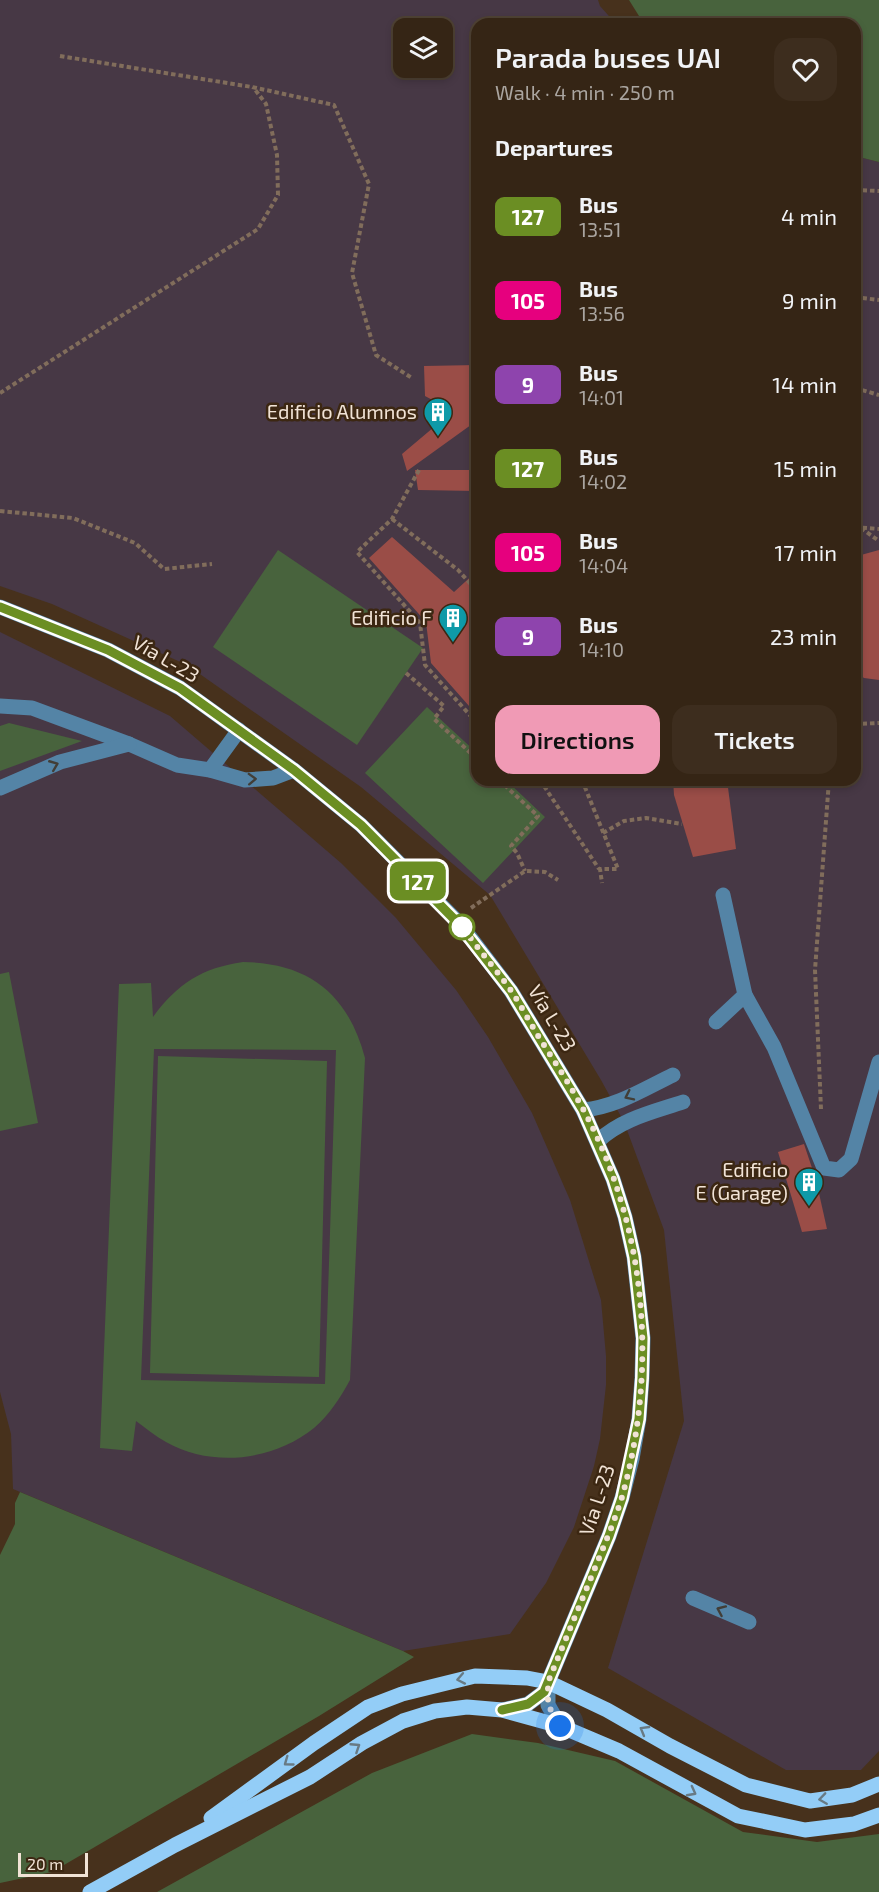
<!DOCTYPE html>
<meta charset="utf-8">
<style>
:root{--surface:#352515;--page:#3d2d1e;--text:#f1f3f6;--muted:#aaa5a0;--line:#4f4234;--accent:#f09ab5}
body{margin:0;font-family:"Exo 2",sans-serif;background:var(--page);color:var(--text);height:100vh;display:flex;flex-direction:column;font-size:22px;white-space:nowrap}
*{box-sizing:border-box;margin:0}
p{font-size:20px;color:var(--muted)}
.icon{flex:none;width:33px;height:33px;fill:none;stroke:currentColor;stroke-width:2;stroke-linecap:round;stroke-linejoin:round}
.map{position:relative;flex:1;overflow:hidden}
.details{position:absolute;left:471px;top:18px;width:390px;height:768px;display:flex;flex-direction:column;background:var(--surface);border-radius:18px;box-shadow:0 3px 9px #0003,0 0 0 2px var(--line)}
.details>*{flex:none}
.badge{padding:0 12px;border-radius:9px;font-size:21px;line-height:39px}
.controls{position:absolute;left:393px;top:18px;display:grid;gap:12px}
.controls a{display:grid;place-items:center;width:60px;height:60px;border-radius:12px;background:var(--surface);box-shadow:0 3px 9px #0003,0 0 0 2px var(--line);font-size:30px}
.scale{position:absolute;left:18px;bottom:15px;width:70px;box-sizing:border-box;padding-left:6px;border:3px solid #f1e3d6;border-top:0;font-size:16px;line-height:21px;white-space:nowrap;color:#f1e3d6;-webkit-text-stroke:4px #3c2712;paint-order:stroke}
.you{position:absolute;width:30px;height:30px;margin:-15px;border:4px solid #fff;border-radius:50%;background:#1a73e8;box-shadow:0 0 0 9px #1a73e833}
.map>.badge{position:absolute;translate:-50% -50%;box-shadow:0 0 0 3px #fff}
h2{padding:0 24px;font-size:22px;line-height:54px}
.round{display:grid;place-items:center;flex:none;width:63px;height:63px;border-radius:18px;background:var(--page)}
.headline{display:flex;align-items:center;justify-content:space-between;height:102px;padding:0 24px}
h1{font-size:28px;font-weight:600;line-height:45px}
.primary-button{display:flex;gap:12px;margin-top:auto;padding:12px 24px}
.primary-button a{flex:1;height:69px;border-radius:18px;background:var(--accent);color:#111;font-size:24px;font-weight:600;line-height:69px;text-align:center}
.primary-button a+a{background:var(--page);color:var(--text)}
ul{padding:0;list-style:none}
li{display:flex;align-items:center;gap:18px;height:84px;padding:0 24px}
li div{flex:1}
li b{display:block;font-size:22px}
li em{font-style:normal}
li .badge{min-width:66px;font-weight:700;text-align:center}
.map>svg:first-child{display:block}
.education{fill:#473845;fill-rule:evenodd}
.green{fill:#48633d;fill-rule:evenodd}
.building{fill:#9a4d47}
.lines{fill:none;stroke-linecap:round;stroke-linejoin:round}
.path{stroke:#816d5b;stroke-width:4;stroke-dasharray:4.5 3;stroke-linecap:butt}
.minor{stroke:#5484a6;stroke-width:15}
.major{stroke:#93cdf7;stroke-width:15}
.oneway{stroke:#423e37}
.oneway2{stroke:#687a84}
.line-casing{stroke:#fff;stroke-width:14}
.line{stroke:#6b8e23;stroke-width:9}
.walk{stroke:#f1e3d6;stroke-width:6;stroke-dasharray:0 10.8}
.stop-dot{fill:#fff;stroke:#6b8e23;stroke-width:3}
.labels{text-anchor:middle;stroke-width:5;stroke-linejoin:round;paint-order:stroke}
.poi-label{font-size:20px;fill:#f1e3d6;stroke:#3c2712;text-anchor:end}
.street-label{font-size:20px;fill:#f1e3d6;stroke:#3c2712}
</style>
<div class="map">
<svg width="879" height="1892" viewBox="0 0 879 1892">
<rect width="100%" height="100%" fill="#47311c"/>
<g class="education">
<path d="M0 0H598L600 6 616 24H477V780H855V156L879 162V1751L861 1770H786L608 1668 684 1421 664 1230 624 1122 601 1080 490 895 361 787 187 665 52 604 0 586ZM404 28H442V68H404Z"/>
<polygon points="0,632 170,716 341,863 396,918 456,990 488,1037 532,1113 570,1200 601,1300 606,1356 606,1385 600,1439 594,1466 574,1527 546,1583 510,1634 403,1651 13,1489 11,1434 0,1392"/>
</g>
<g class="green">
<polygon points="629,0 879,0 879,162 855,156 855,24 644,24"/>
<polygon points="278,550 423,648 357,745 213,647"/>
<polygon points="427,707 477,753 477,780 506,780 545,817 483,883 365,773"/>
<polygon points="9,723 82,741 0,771 0,726"/>
<path d="M243 962C309 963 348 994 365 1058L350 1380C340 1398 330 1414 314 1428 273 1461 212 1468 166 1442 155 1436 146 1428 136 1421L132 1451 100 1448 119 984 151 983 153 1017C178 983 202 968 243 962ZM154 1049 336 1050 325 1384 141 1380Z"/>
<polygon points="9,972 38,1123 0,1131 0,974"/>
<polygon points="158,1056 327,1061 319,1377 150,1373"/>
<polygon points="20,1492 403,1651 414,1657 319,1716 52,1872 0,1883 0,1555 15,1524 15,1503"/>
<polygon points="472,1734 538,1743 615,1761 743,1832 817,1842 879,1834 879,1892 157,1892 372,1773"/>
</g>
<g class="building">
<polygon points="477,365 477,423 475,422 407,471 402,454 453,411 425,396 424,366"/>
<polygon points="415,470 477,470 477,491 418,490"/>
<polygon points="392,537 454,592 477,571 477,715 431,663 426,622 369,558"/>
<polygon points="879,550 879,680 864,678 855,671 855,561 861,555"/>
<polygon points="673,780 727,780 736,849 693,857 674,795"/>
<polygon points="804,1144 816,1180 827,1229 802,1232 778,1152"/>
</g>
<g class="lines">
<g class="path">
<polyline points="60,56 252,87 334,105 369,184 352,273 376,355 412,378"/>
<polyline points="855,190 879,191"/>
<polyline points="855,297 879,300"/>
<polyline points="855,388 879,395"/>
<polyline points="0,393 258,229 278,195 277,155 266,104 253,87"/>
<polyline points="419,470 392,519 357,552 420,623 425,665 477,723"/>
<polyline points="0,511 73,518 135,543 164,569 212,564"/>
<polyline points="392,519 458,570 477,591"/>
<polyline points="855,527 879,529"/>
<polyline points="861,528 879,541"/>
<polyline points="406,673 444,706 434,719 477,759"/>
<polyline points="855,724 879,723"/>
<polyline points="499,780 538,816 511,846 517,853 525,871"/>
<polyline points="534,780 543,786"/>
<polyline points="540,780 599,869"/>
<polyline points="582,780 618,869 600,869 602,883"/>
<polyline points="603,833 624,821 646,818 682,824"/>
<polyline points="471,908 525,871 545,872 558,880"/>
<polyline points="821,1109 815,970 829,780"/>
</g>
<g class="minor">
<polyline points="0,607 108,650 180,688 294,770 361,825 460,924 511,991 583,1110 613,1179 625,1217 634,1257 643,1338 642,1378 639,1419 632,1459 622,1498 609,1536 544,1692 528,1704 502,1710"/>
<polyline points="0,706 32,708 129,744 177,765 210,770 245,780 273,778 294,770"/>
<polyline points="210,770 239,730"/>
<polyline points="0,788 60,762 129,744"/>
<polyline points="745,995 774,1047 824,1168 839,1170 851,1159 879,1062"/>
<polyline points="716,1022 745,995 723,895"/>
<path d="M583 1110C616 1107 644 1089 673 1075"/>
<path d="M598 1141C621 1119 653 1112 683 1102"/>
<polyline points="693,1598 749,1622"/>
<polyline points="548,1685 548,1705 560,1726"/>
</g>
<g class="major">
<polyline points="211,1818 314,1743 368,1707 402,1694 475,1676 527,1678 548,1682 607,1710 670,1746 746,1785 810,1801 852,1795 879,1784"/>
<polyline points="90,1892 175,1845 310,1777 362,1743 403,1721 435,1711 467,1707 502,1710 560,1726 619,1751 738,1816 805,1830 854,1824 879,1815"/>
</g>
</g>
<defs><path id="oneway-chevron" d="M-2-3.5L2.5 0L-2 3.5" fill="none" stroke-width="1.6" stroke-linecap="round" stroke-linejoin="round" transform="scale(1.5)"/></defs>
<g class="oneway">
<use href="#oneway-chevron" transform="translate(54 765) rotate(-22)"/>
<use href="#oneway-chevron" transform="translate(252 779) rotate(-2)"/>
<use href="#oneway-chevron" transform="translate(629 1096) rotate(154)"/>
<use href="#oneway-chevron" transform="translate(721 1610) rotate(-156)"/>
</g>
<g class="oneway2">
<use href="#oneway-chevron" transform="translate(461 1679) rotate(169)"/>
<use href="#oneway-chevron" transform="translate(644 1730) rotate(-150)"/>
<use href="#oneway-chevron" transform="translate(356 1747) rotate(-33)"/>
<use href="#oneway-chevron" transform="translate(288 1762) rotate(144)"/>
<use href="#oneway-chevron" transform="translate(692 1792) rotate(28)"/>
<use href="#oneway-chevron" transform="translate(823 1799) rotate(172)"/>
</g>
<g class="lines">
<g class="line-casing">
<polyline id="line" points="0,607 108,650 180,688 294,770 361,825 455,920 472,941 511,991 583,1110 613,1179 625,1217 634,1257 643,1338 642,1378 639,1419 622,1498 609,1536 544,1692 528,1704 502,1710"/>
</g>
<use href="#line" class="line"/>
<path class="walk" d="M462 927 460 924C476 946 494 967 510 989 521 1005 530 1023 540 1039 555 1062 570 1085 583 1109 647 1227 658 1369 622 1497 614 1523 603 1548 593 1573 578 1609 563 1646 548 1682V1705L560 1726"/>
</g>
<defs>
<g id="building-pin" transform="scale(1.5)"><path d="M0 17L-7.5 6A9.5 9.5 0 1 1 7.5 6Z" fill="#0f9aa8" stroke="#3c2712"/><path d="M-4-6H4V6H1V3H-1V6H-4ZM-2.5-4.3h1.7v1.8h-1.7ZM.8-4.3h1.7v1.8H.8ZM-2.5-1h1.7V.8h-1.7ZM.8-1h1.7V.8H.8Z" fill="#fff"/></g>
</defs>
<g fill-rule="evenodd">
<use href="#building-pin" x="438" y="412"/>
<use href="#building-pin" x="453" y="618"/>
<use href="#building-pin" x="809" y="1182"/>
</g>
<circle class="stop-dot" cx="462" cy="927" r="12"/>
<g class="labels">
<g class="poi-label">
<text x="417" y="419">Edificio Alumnos</text>
<text x="432" y="625">Edificio F</text>
<text x="788" y="1177">Edificio<tspan x="788" dy="23">E (Garage)</tspan></text>
</g>
<g class="street-label">
<text transform="translate(166 659) rotate(30)" y="7">Vía L-23</text>
<text transform="translate(552 1018) rotate(59)" y="7">Vía L-23</text>
<text transform="translate(597 1500) rotate(-72)" y="7">Vía L-23</text>
</g>
</g>
</svg>
<div class="controls">
<a><svg class="icon" aria-label="layers" viewBox="0 0 24 24"><path d="M12 4l9 5-9 5-9-5zM3 14l9 5 9-5"/></svg></a>
</div>
<div class="scale">20 m</div>
<div class="you" style="left:560px;top:1726px"></div>
<b class="badge" style="left:418px;top:881px;background:#6b8e23;color:#fff">127</b>
<section class="details">
<div class="headline"><div><h1>Parada buses UAI</h1><p>Walk · 4 min · 250 m</p></div><a class="round"><svg class="icon" aria-label="heart" viewBox="0 0 24 24"><path d="M12 20l-8-8c-3-5 5-10 8-4 3-6 11-1 8 4z"/></svg></a></div>
<h2>Departures</h2>
<ul>
<li><span class="badge" style="background:#6b8e23;color:#fff">127</span><div><b>Bus</b><p>13:51</p></div><em>4 min</em></li>
<li><span class="badge" style="background:#e6007e;color:#fff">105</span><div><b>Bus</b><p>13:56</p></div><em>9 min</em></li>
<li><span class="badge" style="background:#8e44ad;color:#fff">9</span><div><b>Bus</b><p>14:01</p></div><em>14 min</em></li>
<li><span class="badge" style="background:#6b8e23;color:#fff">127</span><div><b>Bus</b><p>14:02</p></div><em>15 min</em></li>
<li><span class="badge" style="background:#e6007e;color:#fff">105</span><div><b>Bus</b><p>14:04</p></div><em>17 min</em></li>
<li><span class="badge" style="background:#8e44ad;color:#fff">9</span><div><b>Bus</b><p>14:10</p></div><em>23 min</em></li>
</ul>
<div class="primary-button"><a>Directions</a><a>Tickets</a></div>
</section>
</div>
